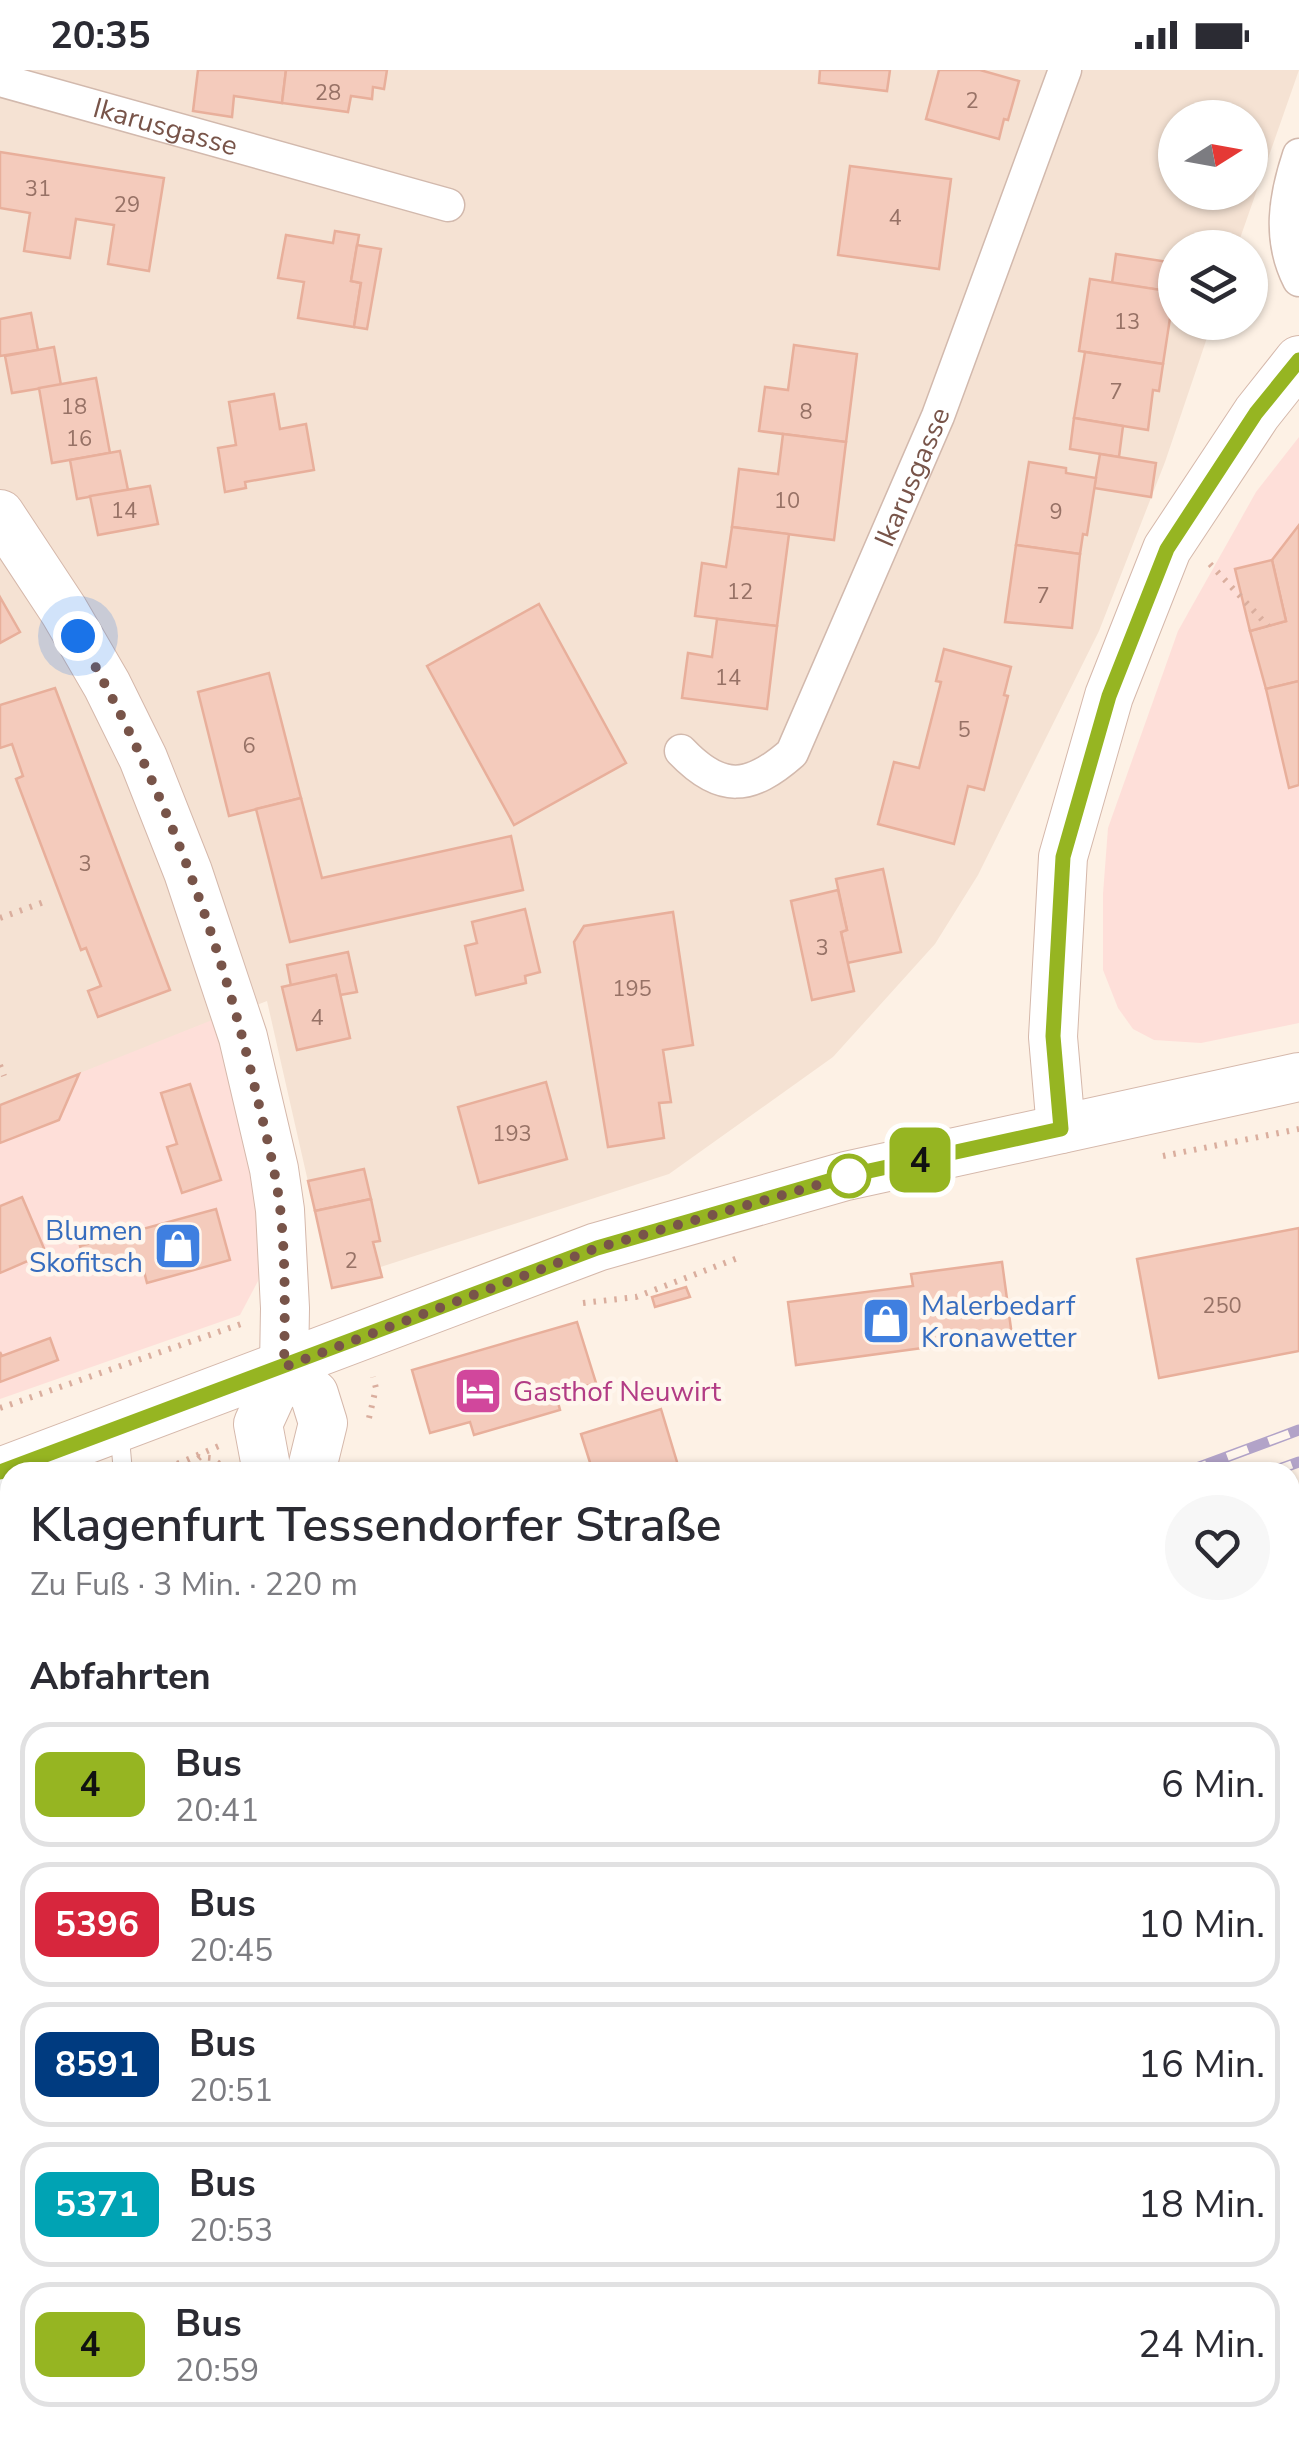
<!DOCTYPE html>
<html lang="de">
<meta charset="utf-8">
<style>
:root{--surface:#fff;--page:#f7f7f7;--text:#2b2b33;--muted:#7c7c81;--line:#e1e1e2}
body{margin:0;font-family:"Nunito Sans",sans-serif;background:var(--page);color:var(--text);height:100vh;display:flex;flex-direction:column;font-size:38px;white-space:nowrap}
*{box-sizing:border-box;margin:0}
p{font-size:32px;color:var(--muted)}
.icon{flex:none;width:55px;height:55px;fill:none;stroke:currentColor;stroke-width:2;stroke-linecap:round;stroke-linejoin:round}
.map{position:relative;flex:1;overflow:hidden}
.drawer{position:absolute;left:0px;top:1392px;width:1300px;height:982px;display:flex;flex-direction:column;background:var(--surface);border-radius:30px 30px 0 0;box-shadow:0 2px 8px #0004}
.drawer>*{flex:none}
.badge{padding:0 20px;border-radius:15px;font-size:35px;line-height:65px}
.needle{width:65px;rotate:79deg}
.tools{position:absolute;left:1158px;top:30px;display:grid;gap:20px}
.tools a{display:grid;place-items:center;width:110px;height:110px;border-radius:50%;background:var(--surface);box-shadow:0 2px 8px #0004;font-size:50px}
.you{position:absolute;width:50px;height:50px;margin:-25px;border:8px solid #fff;border-radius:50%;background:#1a73e8;box-shadow:0 0 0 15px #1a73e833}
.map>.badge{position:absolute;translate:-50% -50%;box-shadow:0 0 0 5px #fff}
h2{padding:0 30px;font-size:38px;line-height:90px}
.round{display:grid;place-items:center;flex:none;width:105px;height:105px;border-radius:52px;background:var(--page)}
.overview{display:flex;align-items:center;justify-content:space-between;height:170px;padding:0 30px}
h1{font-size:48px;font-weight:600;line-height:75px}
ul{padding:0;list-style:none}
li{display:flex;align-items:center;gap:30px;height:125px;margin:0 20px 15px;padding:0 10px;border:5px solid var(--line);border-radius:30px}
li div{flex:1}
li b{display:block;font-size:38px}
li em{font-style:normal}
li .badge{min-width:110px;font-weight:700;text-align:center}
.status{display:flex;justify-content:space-between;align-items:center;height:70px;padding:0 50px;background:var(--surface);direction:ltr}
.status svg{height:28px;fill:currentColor}
.map>svg:first-child{display:block}
.residential{fill:#f5e2d3;fill-rule:evenodd}
.commercial{fill:#fedfd9}
.green{fill:#d9ecc3}
.building{fill:#f4cbbc;stroke:#e8af9b;stroke-width:2.5}
.lines{fill:none;stroke-linecap:round;stroke-linejoin:round}
.lane-casing{stroke:#d2b9ad;stroke-width:20}
.street-casing{stroke:#d2b9ad;stroke-width:35}
.secondary-casing{stroke:#d5b8ab;stroke-width:50}
.path{stroke:#daae9e;stroke-width:6;stroke-dasharray:2.5 8;stroke-linecap:butt}
.lane{stroke:#fff;stroke-width:18}
.street{stroke:#fff;stroke-width:32}
.secondary{stroke:#fff;stroke-width:48}
.rail-casing{stroke:#b2a3c8;stroke-width:11}
.rail{stroke:#fff6ed;stroke-width:8;stroke-dasharray:22;stroke-linecap:butt}
.line-casing{stroke:#fff;stroke-width:22}
.line{stroke:#96b522;stroke-width:15}
.walk{stroke:#785449;stroke-width:10;stroke-dasharray:0 18}
.stop-dot{fill:#fff;stroke:#96b522;stroke-width:5}
.labels{text-anchor:middle;stroke-width:9;stroke-linejoin:round;paint-order:stroke}
.number-label{font-size:22px;fill:#977266}
.street-label{font-size:28px;fill:#785449;stroke:#fff6ed}
.shop-label{font-size:28px;fill:#366cbe;stroke:#fff6ed;text-anchor:end}
.hotel-label{font-size:28px;fill:#b23c85;stroke:#fff6ed;text-anchor:start}
</style>
<div class="status"><b>20:35</b><svg viewBox="0 0 49 12"><path d="M0 12V9h3v3zM5 12V6h3v6zM10 12V3h3v9zM15 12V0h3v12zM26 1h20v11H26zM47 4h2v5h-2z"/></svg></div>
<div class="map">
<svg width="1299" height="2373" viewBox="0 0 1299 2373">
<rect width="100%" height="100%" fill="#fdf1e5"/>
<path class="residential" d="M0 0H1299L1237 177 1175 178V252L1212 253 1165 392 1099 561 978 805 935 874 833 987 669 1104 331 1213 267 931 0 1035ZM1175 48H1250V122H1175Z"/>
<g class="commercial">
<polygon points="1299,367 1299,953 1201,973 1154,970 1133,959 1118,938 1103,900 1103,824 1108,758 1178,561 1256,422"/>
<polygon points="217,948 252,1102 263,1177 258,1211 240,1245 0,1329 0,1035"/>
</g>
<polygon class="green" points="1299,1437 1299,2373 54,2373 55,2365 76,2365 110,2372 114,2365 1290,2365 1290,1440"/>
<g class="building">
<polygon points="198,0 286,0 282,33 234,26 232,47 193,41"/>
<polygon points="286,0 387,0 384,19 373,17 372,29 351,26 348,42 282,33"/>
<polygon points="820,0 890,0 887,21 819,13"/>
<polygon points="939,0 980,0 1019,11 1008,50 1004,49 999,69 926,49"/>
<polygon points="0,82 164,108 149,201 108,194 114,155 76,149 70,188 24,181 30,143 0,138"/>
<polygon points="850,96 951,109 939,199 838,185"/>
<polygon points="335,161 359,165 351,211 361,213 354,257 298,248 304,212 278,208 286,165 333,173"/>
<polygon points="357,175 381,179 367,259 354,257 361,213 351,211"/>
<polygon points="1116,184 1175,193 1174,222 1112,213"/>
<polygon points="1090,209 1174,222 1163,294 1079,281"/>
<polygon points="31,243 38,280 0,286 0,249"/>
<polygon points="794,275 857,284 846,372 759,361 765,317 788,320"/>
<polygon points="54,277 61,315 12,323 5,286"/>
<polygon points="1085,282 1163,294 1159,321 1153,320 1148,360 1074,348"/>
<polygon points="96,308 110,383 52,393 39,318"/>
<polygon points="274,324 280,359 306,354 314,400 245,412 246,418 225,422 218,378 236,375 229,332"/>
<polygon points="1074,348 1123,356 1119,387 1070,379"/>
<polygon points="783,364 846,372 834,470 732,457 739,399 778,404"/>
<polygon points="120,381 128,420 77,429 70,390"/>
<polygon points="1100,384 1156,393 1151,427 1094,418"/>
<polygon points="1029,392 1066,398 1066,403 1096,408 1087,465 1083,464 1080,484 1016,475"/>
<polygon points="150,416 158,454 98,465 90,426"/>
<polygon points="1299,455 1299,611 1266,619 1250,561 1286,551 1272,490"/>
<polygon points="732,457 789,464 777,556 695,546 702,493 726,497"/>
<polygon points="1016,475 1080,484 1072,558 1005,552"/>
<polygon points="1272,490 1286,551 1250,561 1235,499"/>
<polygon points="0,527 20,562 0,573"/>
<polygon points="539,534 626,693 514,755 427,596"/>
<polygon points="717,549 777,556 767,639 682,628 688,583 712,587"/>
<polygon points="944,579 1011,597 1004,625 1008,626 984,720 968,716 954,774 878,754 894,692 919,698 941,612 936,611"/>
<polygon points="269,603 301,728 229,746 198,622"/>
<polygon points="1299,611 1299,715 1289,718 1266,619"/>
<polygon points="55,618 170,920 98,947 88,921 101,916 86,878 81,880 16,709 23,706 12,674 0,678 0,635"/>
<polygon points="301,728 322,808 511,766 523,820 290,872 256,739"/>
<polygon points="883,799 901,882 847,893 841,862 847,860 836,809"/>
<polygon points="838,820 847,860 841,862 854,921 812,930 791,831"/>
<polygon points="525,839 540,902 525,906 526,913 476,925 465,876 477,873 472,852"/>
<polygon points="673,842 693,975 663,980 671,1032 659,1033 664,1068 608,1077 574,872 584,856"/>
<polygon points="348,882 357,922 340,925 336,905 291,916 287,895"/>
<polygon points="336,905 350,968 297,980 282,917"/>
<polygon points="79,1004 59,1050 0,1073 0,1035"/>
<polygon points="546,1012 567,1089 479,1113 458,1037"/>
<polygon points="190,1014 221,1110 182,1123 167,1077 177,1074 161,1023"/>
<polygon points="364,1099 371,1129 315,1141 308,1111"/>
<polygon points="22,1127 46,1183 0,1203 0,1136"/>
<polygon points="371,1129 380,1171 373,1172 382,1207 332,1218 315,1141"/>
<polygon points="216,1139 230,1190 147,1213 140,1186 87,1200 80,1176"/>
<polygon points="1299,1158 1299,1281 1159,1308 1137,1189"/>
<polygon points="1002,1192 1012,1266 796,1295 788,1232 913,1216 911,1204"/>
<polygon points="686,1217 690,1227 655,1237 652,1227"/>
<polygon points="577,1252 596,1313 556,1325 560,1340 474,1365 470,1352 430,1363 412,1300"/>
<polygon points="50,1268 58,1290 0,1312 0,1282 2,1286"/>
<polygon points="661,1339 680,1402 593,1402 581,1364"/>
<polygon points="10,1472 10,1548 0,1554 0,1475"/>
<polygon points="10,1811 10,1849 0,1853 0,1816"/>
<polygon points="10,1931 10,1975 3,1978 0,1935"/>
<polygon points="55,2365 76,2365 110,2372 54,2373"/>
</g>
<g class="lines">
<g class="lane-casing">
<g id="lane">
<polyline points="119,1358 123,1402"/>
<polyline points="1290,1455 1299,1452"/>
<polyline points="1290,1564 1299,1565"/>
<polyline points="0,1601 10,1597"/>
<polyline points="1290,2210 1292,2196"/>
<polyline points="171,2373 172,2365"/>
<polyline points="448,2373 449,2365"/>
<polyline points="720,2373 721,2365"/>
<polyline points="989,2373 991,2365"/>
<polyline points="1262,2373 1263,2365"/>
</g>
</g>
<g class="street-casing">
<g id="street">
<path id="s1" d="M0 10 448 135"/>
<path d="M1299 85C1285 127 1278 169 1299 210"/>
<path id="s2" d="M681 681C721 723 750 720 792 683L938 346 1065 0"/>
<polyline points="0,2166 10,2173"/>
</g>
</g>
<g class="secondary-casing">
<g id="secondary">
<polyline points="0,444 64,541 107,615 143,688 188,802 243,967 274,1099 280,1140 285,1238 284,1297 258,1354 267,1402"/>
<polyline points="1061,1059 1053,967 1063,787 1109,626 1167,479 1257,343 1299,290"/>
<polyline points="284,1297 314,1324 323,1353 311,1402"/>
<polyline points="0,1402 597,1177 846,1106 1299,1007"/>
<polyline points="0,2280 10,2261"/>
</g>
</g>
<g class="path">
<polyline points="1210,494 1268,556"/>
<polyline points="0,848 44,832"/>
<polyline points="0,995 4,1006"/>
<polyline points="1163,1086 1299,1059"/>
<polyline points="583,1233 636,1227 743,1186"/>
<polyline points="0,1338 241,1254"/>
<polyline points="369,1348 376,1318 373,1307"/>
<polyline points="158,1402 219,1376"/>
<polyline points="182,1402 200,1387 212,1388 222,1396"/>
<polyline points="0,1461 10,1458"/>
<polyline points="0,1700 10,1715"/>
<polyline points="0,1726 10,1717"/>
<polyline points="0,1754 10,1763"/>
<polyline points="0,1781 10,1764"/>
<polyline points="0,1837 10,1832"/>
<polyline points="0,1946 8,1963 10,1962"/>
<polyline points="1290,2131 1299,2133"/>
<polyline points="1290,2259 1299,2260"/>
<polyline points="35,2373 37,2365"/>
<polyline points="233,2373 234,2365"/>
<polyline points="393,2373 394,2365"/>
<polyline points="504,2373 505,2365"/>
<polyline points="665,2373 667,2365"/>
<polyline points="775,2373 776,2365"/>
<polyline points="934,2373 935,2365"/>
<polyline points="1046,2373 1048,2365"/>
<polyline points="1208,2373 1209,2365"/>
</g>
<use href="#lane" class="lane"/>
<use href="#street" class="street"/>
<use href="#secondary" class="secondary"/>
<g class="rail-casing">
<g id="rail">
<polyline points="1186,1402 1299,1360"/>
<polyline points="1271,1402 1299,1392"/>
<polyline points="0,1885 10,1881"/>
<polyline points="0,1915 10,1911"/>
</g>
</g>
<use href="#rail" class="rail"/>
</g>
<g class="lines">
<g class="line-casing">
<polyline id="line" points="0,1402 597,1178 846,1106 1061,1059 1053,966 1063,787 1109,626 1167,479 1256,343 1299,290"/>
</g>
<use href="#line" class="line"/>
<path class="walk" d="M78 566C159 705 218 861 255 1018 264 1057 275 1097 280 1137 286 1190 285 1244 284 1297L597 1178 849 1106"/>
</g>
<defs>
<g id="shop-square" transform="scale(2.5)"><rect x="-9" y="-9" width="18" height="18" rx="4" fill="#3f7fe0" stroke="#fff6ed"/><path d="M-5-2.5h2.3a2.7 3.5 0 0 1 5.4 0H5L5.5 6h-11ZM-1.5-2.5h3a1.5 2.3 0 0 0-3 0Z" fill="#fff"/></g>
<g id="hotel-square" transform="scale(2.5)"><rect x="-9" y="-9" width="18" height="18" rx="4" fill="#d1479c" stroke="#fff6ed"/><path d="M-6-4.5h1.5V1H6V5H4.5V3h-9V5H-6ZM-4 0a1.8 1.8 0 1 1 3.6 0ZM.5 0V-2.5h3Q6-2.5 6 0Z" fill="#fff"/></g>
</defs>
<g fill-rule="evenodd">
<use href="#shop-square" x="178" y="1176"/>
<use href="#shop-square" x="886" y="1251"/>
<use href="#hotel-square" x="478" y="1321"/>
</g>
<circle class="stop-dot" cx="849" cy="1106" r="20"/>
<g class="labels">
<g class="number-label">
<text x="328" y="30">28</text>
<text x="972" y="38">2</text>
<text x="38" y="126">31</text>
<text x="127" y="142">29</text>
<text x="895" y="155">4</text>
<text x="1127" y="259">13</text>
<text x="1116" y="329">7</text>
<text x="74" y="344">18</text>
<text x="806" y="349">8</text>
<text x="79" y="376">16</text>
<text x="787" y="438">10</text>
<text x="124" y="448">14</text>
<text x="1056" y="449">9</text>
<text x="740" y="529">12</text>
<text x="1043" y="533">7</text>
<text x="728" y="615">14</text>
<text x="964" y="667">5</text>
<text x="249" y="683">6</text>
<text x="85" y="801">3</text>
<text x="822" y="885">3</text>
<text x="632" y="926">195</text>
<text x="317" y="955">4</text>
<text x="512" y="1071">193</text>
<text x="351" y="1198">2</text>
<text x="1222" y="1243">250</text>
</g>
<g class="street-label">
<text dy="10" stroke="none"><textPath href="#s1" startOffset="172">Ikarusgasse</textPath></text>
<text dy="10" stroke="none"><textPath href="#s2" startOffset="430">Ikarusgasse</textPath></text>
</g>
<g class="shop-label">
<text x="143" y="1170">Blumen<tspan x="143" dy="32">Skofitsch</tspan></text>
<text x="921" y="1245" text-anchor="start">Malerbedarf<tspan x="921" dy="32">Kronawetter</tspan></text>
</g>
<g class="hotel-label">
<text x="513" y="1331">Gasthof Neuwirt</text>
</g>
</g>
</svg>
<div class="tools">
<a><svg class="needle" viewBox="-14 -14 28 28"><path d="M0-13l5 13h-10z" fill="#e53935"/><path d="M0 13l5-13h-10z" fill="#7c7c81"/></svg></a>
<a><svg class="icon" aria-label="layers" viewBox="0 0 24 24"><path d="M12 4l9 5-9 5-9-5zM3 14l9 5 9-5"/></svg></a>
</div>
<div class="you" style="left:78px;top:566px"></div>
<b class="badge" style="left:920px;top:1090px;background:#96b522;color:#111">4</b>
<section class="drawer">
<div class="overview"><div><h1>Klagenfurt Tessendorfer Straße</h1><p>Zu Fuß · 3 Min. · 220 m</p></div><a class="round"><svg class="icon" aria-label="heart" viewBox="0 0 24 24"><path d="M12 20l-8-8c-3-5 5-10 8-4 3-6 11-1 8 4z"/></svg></a></div>
<h2>Abfahrten</h2>
<ul>
<li><span class="badge" style="background:#96b522;color:#111">4</span><div><b>Bus</b><p>20:41</p></div><em>6 Min.</em></li>
<li><span class="badge" style="background:#d7263d;color:#fff">5396</span><div><b>Bus</b><p>20:45</p></div><em>10 Min.</em></li>
<li><span class="badge" style="background:#003b80;color:#fff">8591</span><div><b>Bus</b><p>20:51</p></div><em>16 Min.</em></li>
<li><span class="badge" style="background:#00a3b4;color:#fff">5371</span><div><b>Bus</b><p>20:53</p></div><em>18 Min.</em></li>
<li><span class="badge" style="background:#96b522;color:#111">4</span><div><b>Bus</b><p>20:59</p></div><em>24 Min.</em></li>
</ul>
</section>
</div>
